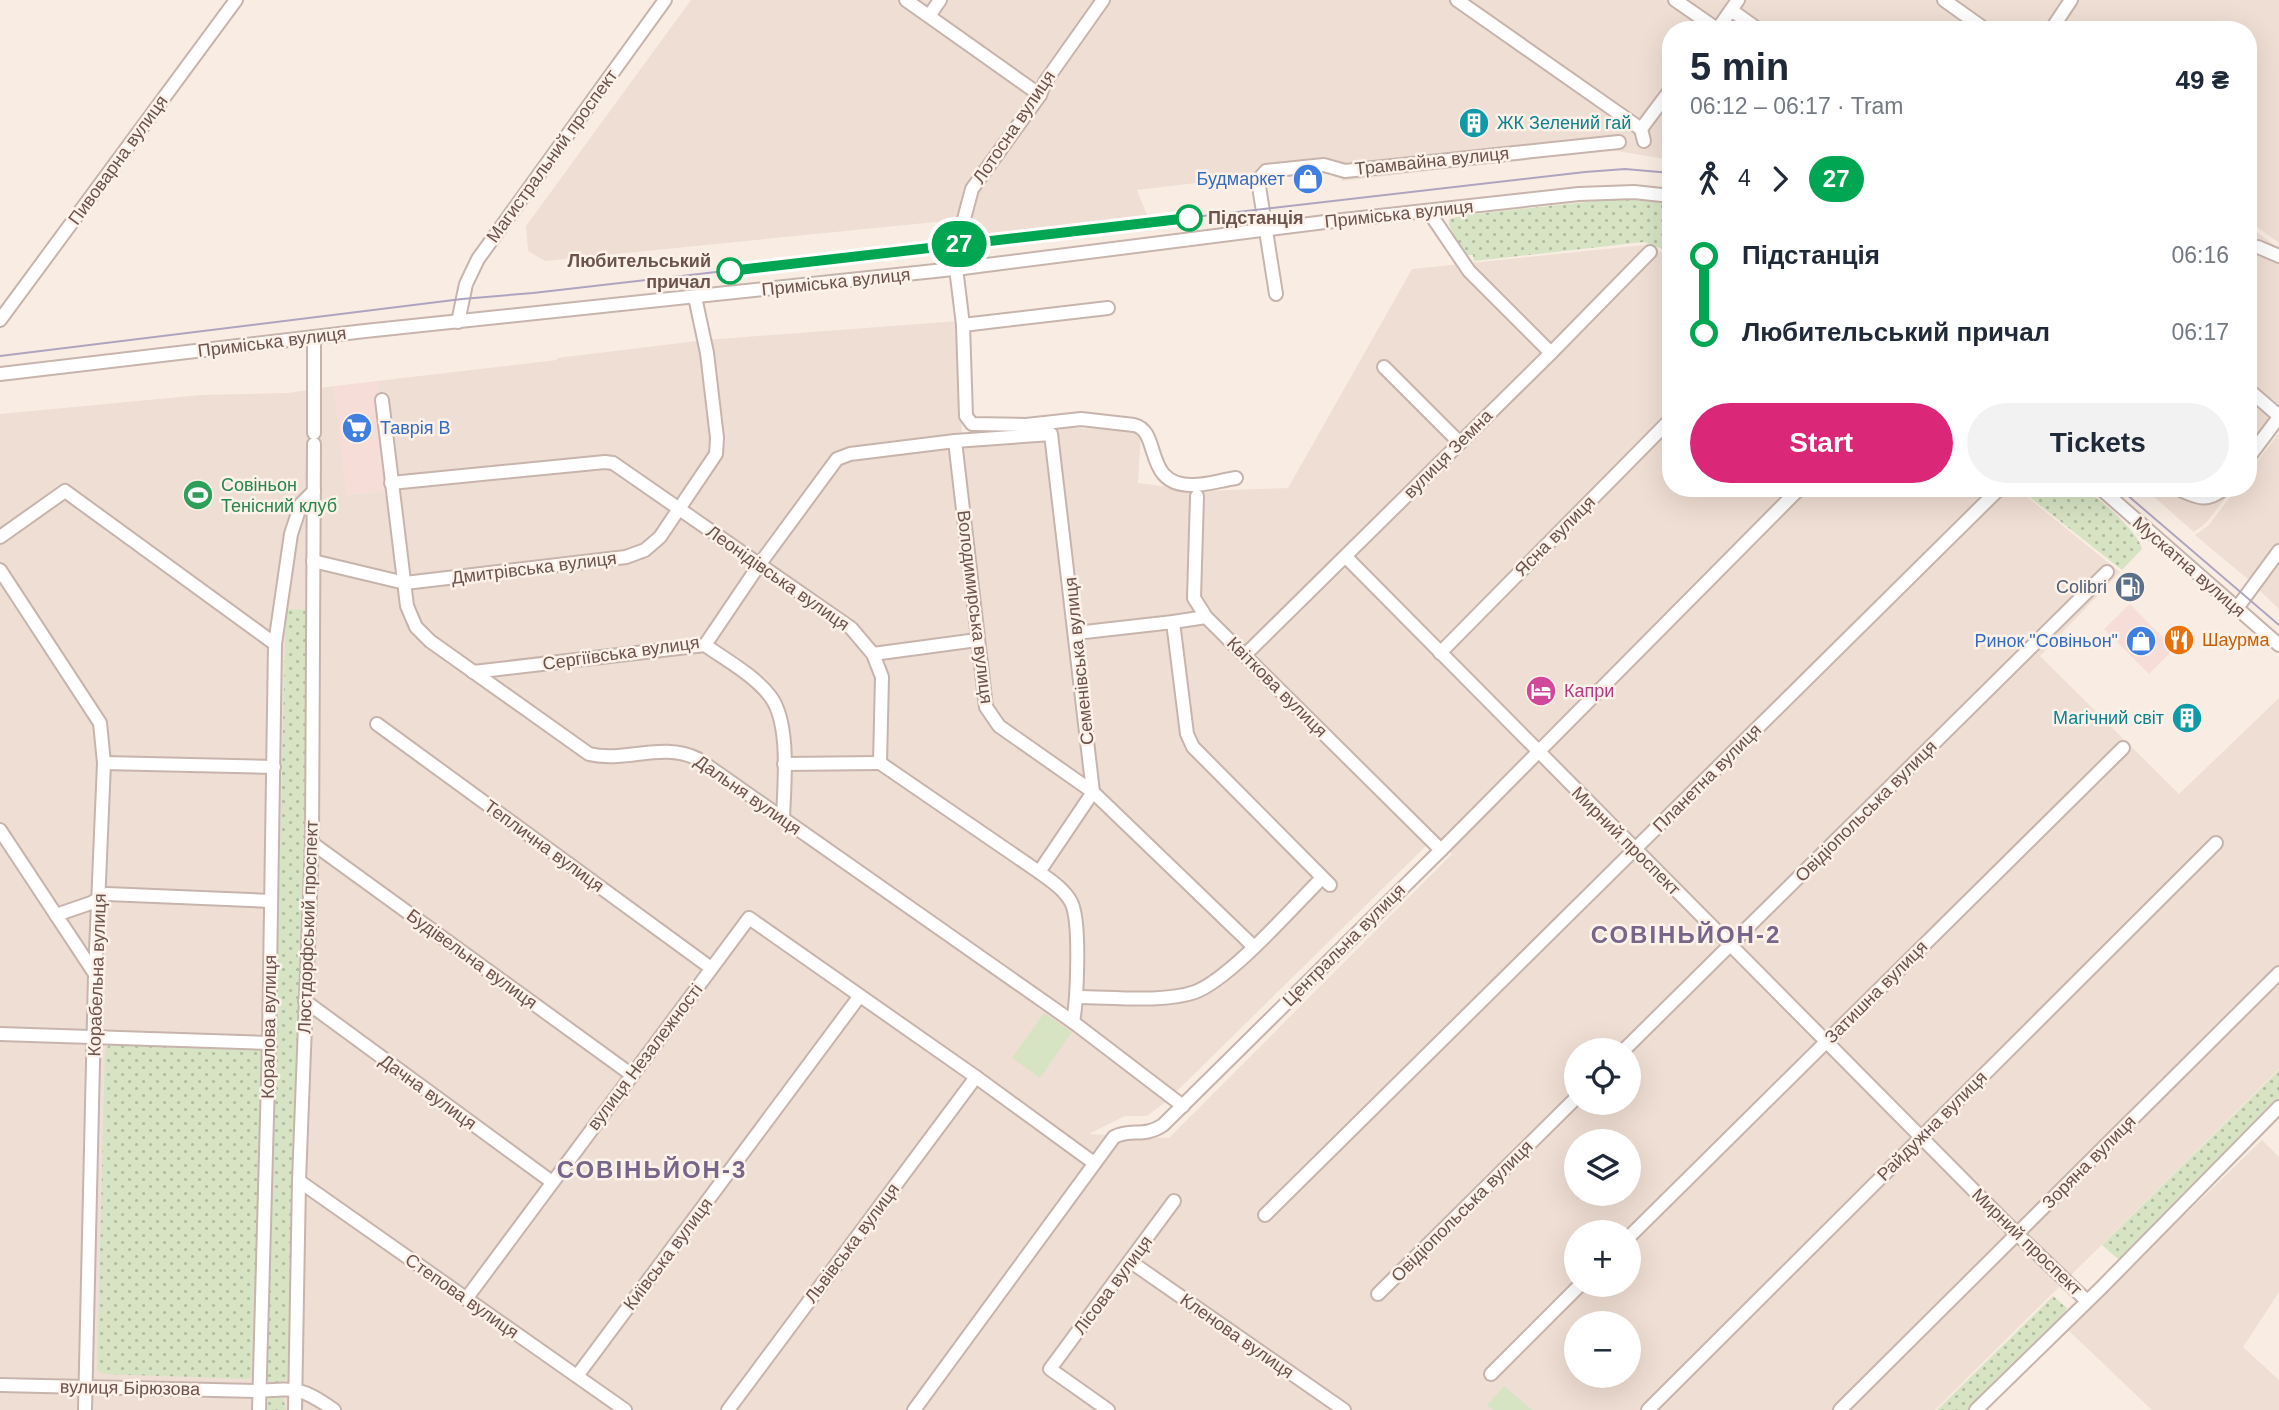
<!DOCTYPE html>
<meta charset="utf-8">
<style>
:root{--surface:#fff;--page:#f2f2f3;--text:#1f2937;--muted:#747a83;--accent:#db2777}
body{margin:0;font-family:Arial,sans-serif;background:var(--page);color:var(--text);height:100vh;display:flex;flex-direction:column;font-size:26px;white-space:nowrap}
*{box-sizing:border-box;margin:0}
p{font-size:23px;color:var(--muted)}
.icon{flex:none;width:38px;height:38px;fill:none;stroke:currentColor;stroke-width:2;stroke-linecap:round;stroke-linejoin:round}
.map{position:relative;flex:1;overflow:hidden}
.drawer{position:absolute;left:1662px;top:21px;width:595px;height:476px;display:flex;flex-direction:column;background:var(--surface);border-radius:28px;box-shadow:0 7px 28px #0002}
.drawer>*{flex:none}
.badge{padding:0 14px;border-radius:23px;font-size:24px;line-height:46px}
.buttons{position:absolute;left:1564px;top:1038px;display:grid;gap:14px}
.buttons a{display:grid;place-items:center;width:77px;height:77px;border-radius:50%;background:var(--surface);box-shadow:0 7px 28px #0002;font-size:35px}
.map>.badge{position:absolute;translate:-50% -50%;box-shadow:0 0 0 4px #fff}
.legs{display:flex;align-items:center;gap:10px;height:77px;padding:0 28px;font-size:23px}
.legs p{margin-inline-start:auto}
.overview{display:flex;align-items:center;justify-content:space-between;height:119px;padding:0 28px}
h1{font-size:38px;font-weight:700;line-height:52px}
.primary-button{display:flex;gap:14px;margin-top:auto;padding:14px 28px}
.primary-button a{flex:1;height:80px;border-radius:42px;background:var(--accent);color:#fff;font-size:28px;font-weight:700;line-height:80px;text-align:center}
.primary-button a+a{background:var(--page);color:var(--text)}
ul{padding:0 28px;list-style:none}
li{display:flex;align-items:center;gap:24px;height:77px;font-size:26px}
li i{display:grid;place-items:center;width:10px;height:100%;margin:0 9px;background:currentColor}
li i::after{content:'';width:18px;height:18px;margin:-9px;border:5px solid;border-radius:50%;background:var(--surface)}
li p{margin-inline-start:auto}
li:first-child i{background:linear-gradient(#0000 50%,currentColor 0)}
li:last-child i{background:linear-gradient(currentColor 50%,#0000 0)}
.map>svg:first-child{display:block}
.residential{fill:#efded3;fill-rule:evenodd}
.commercial{fill:#f7ddd8}
.grass{fill:url(#grass-dots)}
.pitch{fill:#d6e4c4}
.lines{fill:none;stroke-linecap:round;stroke-linejoin:round}
.minor-casing{stroke:#c7b4ac;stroke-width:16}
.minor{stroke:#fff;stroke-width:12}
.tram{stroke:#afa4c0;stroke-width:2}
.line-1-casing{stroke:#fff;stroke-width:16}
.line-1{stroke:#00a651;stroke-width:10}
.stop-1-dot{fill:#fff;stroke:#00a651;stroke-width:3.5}
.labels{text-anchor:middle;stroke-width:5;stroke-linejoin:round;paint-order:stroke}
.culture-label{font-size:18px;fill:#0d838f;stroke:#fcf2e9;text-anchor:start}
.street-label{font-size:18px;fill:#6d534d;stroke:#fcf2e9}
.shop-label{font-size:18px;fill:#366cbe;stroke:#fcf2e9;text-anchor:end}
.stop-label{font-size:18px;font-weight:bold;fill:#6d534d;stroke:#fcf2e9;text-anchor:start}
.leisure-label{font-size:18px;fill:#27864d;stroke:#fcf2e9;text-anchor:start}
.service-label{font-size:18px;fill:#4e5e75;stroke:#fcf2e9;text-anchor:end}
.food-label{font-size:18px;fill:#c56008;stroke:#fcf2e9;text-anchor:start}
.hotel-label{font-size:18px;fill:#b23c85;stroke:#fcf2e9;text-anchor:start}
.district-label{font-size:24px;font-weight:bold;letter-spacing:2px;fill:#78658a;stroke:#fcf2e9}
</style>
<div class="map">
<svg width="2279" height="1410" viewBox="0 0 2279 1410">
<defs>
<pattern id="grass-dots" width="8" height="8" patternUnits="userSpaceOnUse" patternTransform="scale(1.75)"><rect width="8" height="8" fill="#d6e4c4"/><path d="M2 2h.1M6 6h.1" fill="none" stroke="#b2bba1" stroke-width="1.8" stroke-linecap="round"/></pattern>
</defs>
<rect width="100%" height="100%" fill="#f9ede3"/>
<g class="residential">
<polygon points="691,0 2279,0 2279,243 2249,221 2249,30 1671,30 1671,160 1611,150 1342,181 1338,166 1137,190 1147,215 965,237 956,220 545,261 528,251 526,226"/>
<polygon points="2249,226 2279,249 2279,428 2249,467"/>
<path d="M1644 245 1671 256V488H2016L2120 572 2040 656 2179 794 2279 698V1069L1935 1410H0V414L201 395 288 393 334 386 347 495 388 490 377 381 557 360V358L705 340 959 321 962 434 1069 428 1112 429 1141 433 1138 483 1193 490 1190 605 1205 624 1426 846 1168 1100 1147 1116H1125L1089 1134 1169 1138 1452 854 1203 605 1199 597 1203 491 1288 488 1412 269ZM1577 1050H1629V1102H1577ZM1577 1141H1629V1194H1577ZM1577 1232H1629V1284H1577ZM1577 1323H1629V1376H1577Z"/>
<polygon points="2279,433 2279,609 2249,580 2195,535 2209,525 2237,488 2249,488 2249,472"/>
<polygon points="2144,488 2233,488 2206,523 2194,532"/>
<polygon points="2262,1140 2279,1157 2279,1292 2243,1347 2279,1380 2279,1410 2152,1410 2067,1329"/>
</g>
<g class="commercial">
<polygon points="377,381 388,490 346,495 334,386"/>
<polygon points="2130,604 2174,649 2149,674 2104,629"/>
</g>
<g class="grass">
<polygon points="1632,197 1671,201 1671,252 1644,242 1474,261 1473,255 1464,255 1449,225 1449,219 1466,215"/>
<path d="M2018 488C2038 488 2060 485 2080 488 2094 491 2140 534 2142 549L2122 570Z"/>
<polygon points="286,609 307,610 308,789 294,1133 288,1373 286,1380 271,1384 267,1379"/>
<polygon points="110,1044 254,1045 262,1050 253,1375 249,1379 102,1374 97,1370 105,1050"/>
<polygon points="2279,1070 2279,1099 2119,1260 2102,1245"/>
<polygon points="2053,1296 2067,1308 2065,1314 1969,1410 1937,1410"/>
<polygon points="269,1398 283,1398 286,1410 266,1410"/>
</g>
<g class="pitch">
<polygon points="1044,1013 1072,1032 1040,1078 1012,1058"/>
<polygon points="1504,1386 1532,1410 1493,1410 1487,1405"/>
</g>
<g class="lines">
<g class="minor-casing">
<g id="minor">
<polyline points="906,0 1040,95"/>
<polyline points="1457,0 1641,129"/>
<polyline points="1675,0 1717,29"/>
<polyline points="1944,0 1986,30"/>
<polyline points="1731,10 1759,30"/>
<polyline points="929,16 940,0"/>
<polyline points="1717,30 1738,0"/>
<polyline points="2051,30 2071,0"/>
<polyline points="1644,141 1641,129 1671,89"/>
<polyline points="1429,212 1469,271 1551,353"/>
<polyline points="2249,248 2258,247 2279,256"/>
<path d="M956 268 963 325 966 416 972 424 1026 425 1081 419 1134 425C1162 431 1142 486 1193 485 1207 485 1222 480 1236 478"/>
<polyline points="963,268 961,230 972,189 1040,95 1045,82 1103,0"/>
<polyline points="1276,294 1258,180 1266,171 1324,165 1345,171 1619,142"/>
<polyline points="0,320 236,0"/>
<polyline points="458,322 466,284 478,259 665,0"/>
<polyline points="963,325 1108,308"/>
<polyline points="1384,367 1459,442"/>
<polyline points="0,374 365,331 963,268 1325,222 1579,194 1634,192 1671,196"/>
<polyline points="2249,390 2279,416"/>
<path d="M382 400 407 606 416 627 430 641 589 754C626 763 662 741 698 759L1073 1022 1183 1106"/>
<polyline points="314,433 314,337"/>
<polyline points="955,441 986,707 999,726 1093,792 1253,946"/>
<polyline points="2249,457 2279,417"/>
<path d="M391 483 605 462 613 463 851 628 873 654 882 677 880 763 1039 872C1050 880 1064 889 1071 902 1081 920 1077 1000 1073 1022"/>
<polyline points="2100,488 2279,645"/>
<path d="M2176 488C2196 497 2206 504 2225 488"/>
<polyline points="1197,496 1194,598 1206,617"/>
<polyline points="0,537 65,491 275,644"/>
<polyline points="1346,557 2017,1234 2087,1301"/>
<polyline points="313,561 405,583 626,557 645,550 660,537 716,454 717,438 707,353 695,297"/>
<polyline points="0,570 100,723 104,763 95,975 85,1410"/>
<polyline points="2237,608 2279,551"/>
<polyline points="1173,622 1187,734 1193,747 1330,885"/>
<polyline points="1076,633 1173,622 1206,617 1441,850"/>
<path d="M705 645C726 660 754 675 770 696 791 723 784 786 783 819"/>
<polyline points="1440,653 1671,419"/>
<polyline points="873,654 977,640"/>
<polyline points="1245,655 1551,353 1650,252"/>
<polyline points="473,672 705,645 759,565 837,459 850,454 955,441 1051,434 1093,792 1039,872"/>
<polyline points="377,724 711,968"/>
<polyline points="104,763 274,767"/>
<polyline points="784,764 880,763"/>
<polyline points="0,830 95,974"/>
<polyline points="312,843 632,1075"/>
<polyline points="56,915 91,903 107,894 271,901"/>
<path d="M1077 997C1111 997 1164 1003 1195 992 1230 979 1293 907 1322 878"/>
<polyline points="305,1001 552,1182"/>
<polyline points="0,1034 269,1043"/>
<polyline points="1624,1050 2107,572"/>
<polyline points="299,1181 625,1410"/>
<polyline points="1265,1215 2000,488"/>
<polyline points="1629,1237 2123,748"/>
<polyline points="1131,1262 1344,1410"/>
<polyline points="1378,1294 1577,1097"/>
<polyline points="466,1299 749,918 976,1077 1094,1163"/>
<polyline points="1491,1374 1581,1284"/>
<polyline points="577,1376 859,997"/>
<path d="M0 1385 260 1391C298 1388 302 1388 334 1410"/>
<polyline points="259,1410 269,1043 275,644 291,534 301,504 314,491"/>
<polyline points="295,1410 299,1181 312,843 314,444"/>
<polyline points="728,1410 976,1077"/>
<path d="M914 1410 1114 1137C1131 1128 1144 1138 1163 1125L1441 850 1800 488"/>
<polyline points="1108,1410 1050,1369 1174,1201"/>
<polyline points="1648,1410 2216,843"/>
<polyline points="1840,1410 2279,973"/>
<polyline points="1976,1410 2101,1288 2279,1107"/>
</g>
</g>
<use href="#minor" class="minor"/>
<g class="tram">
<polyline points="0,356 462,299 533,293 1585,172 1625,169 1671,173"/>
<polyline points="2119,488 2279,625"/>
</g>
</g>
<g class="lines">
<g class="line-1-casing">
<polyline id="line-1" points="730,271 1189,218"/>
</g>
<use href="#line-1" class="line-1"/>
</g>
<defs>
<g id="building-disc" transform="scale(1.575)"><circle r="9.5" fill="#0f9aa8" stroke="#fcf2e9"/><path d="M-4-6H4V6H1V3H-1V6H-4ZM-2.5-4.3h1.7v1.8h-1.7ZM.8-4.3h1.7v1.8H.8ZM-2.5-1h1.7V.8h-1.7ZM.8-1h1.7V.8H.8Z" fill="#fff"/></g>
<g id="shop-disc" transform="scale(1.575)"><circle r="9.5" fill="#3f7fe0" stroke="#fcf2e9"/><path d="M-5-2.5h2.3a2.7 3.5 0 0 1 5.4 0H5L5.5 6h-11ZM-1.5-2.5h3a1.5 2.3 0 0 0-3 0Z" fill="#fff"/></g>
<g id="supermarket-disc" transform="scale(1.575)"><circle r="9.5" fill="#3f7fe0" stroke="#fcf2e9"/><path d="M-6-5.5h2.5l.6 2H6L4.5 2H-2.5L-4.4-4H-6ZM-1.5 3.2a1.3 1.3 0 1 0 .1 0ZM3 3.2a1.3 1.3 0 1 0 .1 0Z" fill="#fff"/></g>
<g id="stadium-disc" transform="scale(1.575)"><circle r="9.5" fill="#2e9e5b" stroke="#fcf2e9"/><path d="M0-5a6.5 5 0 1 0 0 10a6.5 5 0 1 0 0-10ZM-3.5-1.8h7v3.6h-7Z" fill="#fff"/></g>
<g id="fuel-disc" transform="scale(1.575)"><circle r="9.5" fill="#5c6f8a" stroke="#fcf2e9"/><path d="M-5.5-6h7V0h2V4h1.3V-2.5L3-4.5l.8-.8L6-3V5H2.5V1h-1V6h-7ZM-4.2-4.7v3.2H.2V-4.7Z" fill="#fff"/></g>
<g id="restaurant-disc" transform="scale(1.575)"><circle r="9.5" fill="#e8710a" stroke="#fcf2e9"/><path d="M-5-6h1v4h1v-4h1v4h1v-4h1v5L-1.5 .5V6h-2V.5L-5-1ZM5-6V6H3V1.5H1.5Q1.5-4 5-6Z" fill="#fff"/></g>
<g id="hotel-disc" transform="scale(1.575)"><circle r="9.5" fill="#d1479c" stroke="#fcf2e9"/><path d="M-6-4.5h1.5V1H6V5H4.5V3h-9V5H-6ZM-4 0a1.8 1.8 0 1 1 3.6 0ZM.5 0V-2.5h3Q6-2.5 6 0Z" fill="#fff"/></g>
</defs>
<g fill-rule="evenodd">
<use href="#building-disc" x="1474" y="123"/>
<use href="#shop-disc" x="1308" y="179"/>
<use href="#supermarket-disc" x="357" y="428"/>
<use href="#stadium-disc" x="198" y="495"/>
<use href="#fuel-disc" x="2130" y="587"/>
<use href="#restaurant-disc" x="2179" y="640"/>
<use href="#shop-disc" x="2141" y="641"/>
<use href="#hotel-disc" x="1541" y="691"/>
<use href="#building-disc" x="2187" y="718"/>
</g>
<g class="stop-1-dot">
<circle cx="1189" cy="218" r="12"/>
<circle cx="730" cy="271" r="12"/>
</g>
<g class="labels">
<g class="culture-label">
<text x="1497" y="129">ЖК Зелений гай</text>
<text x="2164" y="724" text-anchor="end">Магічний світ</text>
</g>
<g class="street-label">
<text transform="translate(1014 127) rotate(-56)" y="6">Лотосна вулиця</text>
<text transform="translate(552 156) rotate(-54)" y="6">Магистральний проспект</text>
<text transform="translate(118 160) rotate(-54)" y="6">Пивоварна вулиця</text>
<text transform="translate(1432 161) rotate(-6)" y="6">Трамвайна вулиця</text>
<text transform="translate(1399 214) rotate(-6)" y="6">Приміська вулиця</text>
<text transform="translate(836 282) rotate(-6)" y="6">Приміська вулиця</text>
<text transform="translate(272 342) rotate(-7)" y="6">Приміська вулиця</text>
<text transform="translate(1448 454) rotate(-45)" y="6">вулиця Земна</text>
<text transform="translate(1555 536) rotate(-45)" y="6">Ясна вулиця</text>
<text transform="translate(2189 567) rotate(41)" y="6">Мускатна вулиця</text>
<text transform="translate(534 568) rotate(-7)" y="6">Дмитрівська вулиця</text>
<text transform="translate(778 578) rotate(35)" y="6">Леонідівська вулиця</text>
<text transform="translate(975 607) rotate(83)" y="6">Володимирська вулиця</text>
<text transform="translate(621 653) rotate(-8)" y="6">Сергіївська вулиця</text>
<text transform="translate(1079 661) rotate(-96)" y="6">Семенівська вулиця</text>
<text transform="translate(1277 687) rotate(45)" y="6">Квіткова вулиця</text>
<text transform="translate(1707 778) rotate(-45)" y="6">Планетна вулиця</text>
<text transform="translate(748 795) rotate(35)" y="6">Дальня вулиця</text>
<text transform="translate(1866 811) rotate(-45)" y="6">Овідіопольська вулиця</text>
<text transform="translate(1626 841) rotate(45)" y="6">Мирний проспект</text>
<text transform="translate(544 846) rotate(36)" y="6">Теплична вулиця</text>
<text transform="translate(308 927) rotate(-88)" y="6">Люстдорфський проспект</text>
<text transform="translate(1344 945) rotate(-45)" y="6">Центральна вулиця</text>
<text transform="translate(472 959) rotate(36)" y="6">Будівельна вулиця</text>
<text transform="translate(97 975) rotate(-88)" y="6">Корабельна вулиця</text>
<text transform="translate(1876 992) rotate(-45)" y="6">Затишна вулиця</text>
<text transform="translate(269 1027) rotate(-89)" y="6">Коралова вулиця</text>
<text transform="translate(645 1057) rotate(-53)" y="6">вулиця Незалежності</text>
<text transform="translate(428 1092) rotate(36)" y="6">Дачна вулиця</text>
<text transform="translate(1932 1126) rotate(-45)" y="6">Райдужна вулиця</text>
<text transform="translate(2089 1162) rotate(-45)" y="6">Зоряна вулиця</text>
<text transform="translate(1462 1211) rotate(-45)" y="6">Овідіопольська вулиця</text>
<text transform="translate(2027 1242) rotate(44)" y="6">Мирний проспект</text>
<text transform="translate(852 1243) rotate(-53)" y="6">Львівська вулиця</text>
<text transform="translate(668 1254) rotate(-53)" y="6">Київська вулиця</text>
<text transform="translate(1113 1285) rotate(-53)" y="6">Лісова вулиця</text>
<text transform="translate(462 1296) rotate(35)" y="6">Степова вулиця</text>
<text transform="translate(1237 1336) rotate(35)" y="6">Кленова вулиця</text>
<text transform="translate(130 1388) rotate(1)" y="6">вулиця Бірюзова</text>
</g>
<g class="shop-label">
<text x="1285" y="185">Будмаркет</text>
<text x="380" y="434" text-anchor="start">Таврія В</text>
<text x="2118" y="647">Ринок "Совіньон"</text>
</g>
<g class="stop-label">
<text x="1208" y="224">Підстанція</text>
<text x="711" y="267" text-anchor="end">Любительський<tspan x="711" dy="21">причал</tspan></text>
</g>
<g class="leisure-label">
<text x="221" y="491">Совіньон<tspan x="221" dy="21">Тенісний клуб</tspan></text>
</g>
<g class="service-label">
<text x="2107" y="593">Colibri</text>
</g>
<g class="food-label">
<text x="2202" y="646">Шаурма</text>
</g>
<g class="hotel-label">
<text x="1564" y="697">Капри</text>
</g>
<g class="district-label">
<text x="1686" y="943">СОВІНЬЙОН-2</text>
<text x="652" y="1178">СОВІНЬЙОН-3</text>
</g>
</g>
</svg>
<div class="buttons">
<a><svg class="icon" aria-label="locate" viewBox="0 0 24 24"><circle cx="12" cy="12" r="6"/><path d="M12 2v4M12 18v4M2 12h4M18 12h4"/></svg></a>
<a><svg class="icon" aria-label="layers" viewBox="0 0 24 24"><path d="M12 4l9 5-9 5-9-5zM3 14l9 5 9-5"/></svg></a>
<a>+</a>
<a>−</a>
</div>
<b class="badge" style="left:959px;top:244px;background:#00a651;color:#fff">27</b>
<section class="drawer">
<div class="overview"><div><h1>5 min</h1><p>06:12 – 06:17 · Tram</p></div><b>49 ₴</b></div>
<div class="legs"><svg class="icon" aria-label="walk" viewBox="0 0 24 24"><circle cx="13" cy="4" r="2"/><path d="M13 8l-2 6 4 7M11 14l-3 7M7 12l3-4h3l4 4"/></svg>4<svg class="icon" aria-label="forward" viewBox="0 0 24 24"><path d="M9 5l7 7-7 7"/></svg><b class="badge" style="background:#00a651;color:#fff">27</b></div>
<ul>
<li><i style="color:#00a651"></i><b>Підстанція</b><p>06:16</p></li>
<li><i style="color:#00a651"></i><b>Любительський причал</b><p>06:17</p></li>
</ul>
<div class="primary-button"><a>Start</a><a>Tickets</a></div>
</section>
</div>
